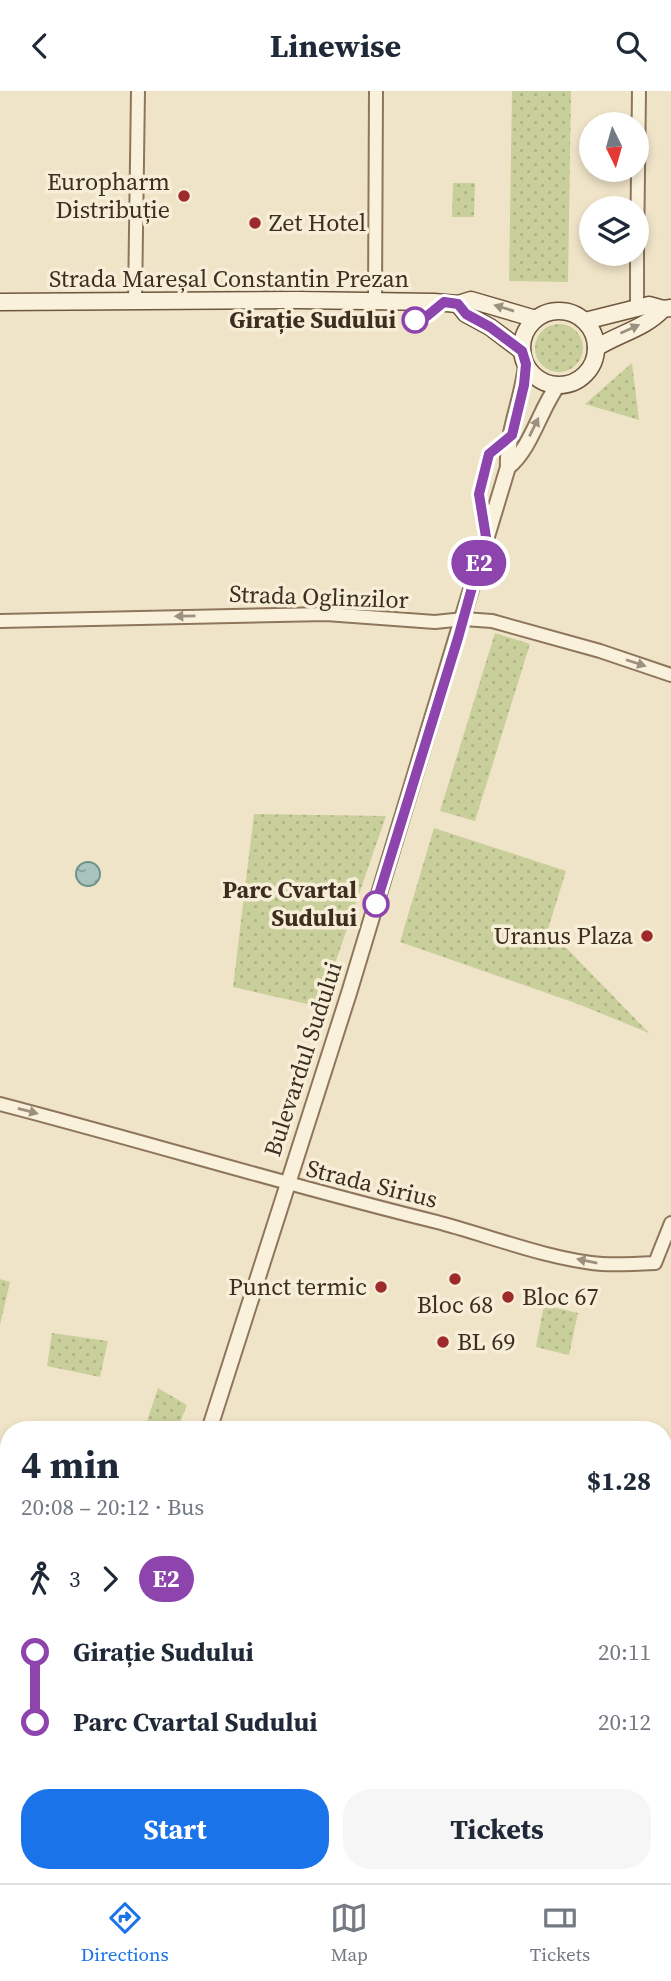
<!DOCTYPE html>
<meta charset="utf-8">
<style>
:root{--surface:#fff;--page:#f6f6f7;--text:#1f2937;--muted:#747a83;--line:#e0e1e3;--accent:#1a73e8}
body{margin:0;font-family:"Source Serif 4",serif;background:var(--page);color:var(--text);height:100vh;display:flex;flex-direction:column;font-size:26px;white-space:nowrap}
*{box-sizing:border-box;margin:0}
p{font-size:23px;color:var(--muted)}
.icon{flex:none;width:38px;height:38px;fill:none;stroke:currentColor;stroke-width:2;stroke-linecap:round;stroke-linejoin:round}
.map{position:relative;flex:1;overflow:hidden}
.sheet{position:absolute;left:0px;top:1330px;width:672px;height:462px;display:flex;flex-direction:column;background:var(--surface);border-radius:28px 28px 0 0;box-shadow:0 4px 10px #0003}
.sheet>*{flex:none}
.badge{padding:0 14px;border-radius:23px;font-size:24px;line-height:46px}
.needle{width:46px;rotate:175deg}
.buttons{position:absolute;left:579px;top:21px;display:grid;gap:14px}
.buttons a{display:grid;place-items:center;width:70px;height:70px;border-radius:50%;background:var(--surface);box-shadow:0 4px 10px #0003;font-size:35px}
.map>.badge{position:absolute;translate:-50% -50%;box-shadow:0 0 0 4px #fff}
.legs{display:flex;align-items:center;gap:10px;height:77px;padding:0 21px;font-size:23px}
.legs p{margin-inline-start:auto}
.overview{display:flex;align-items:center;justify-content:space-between;height:119px;padding:0 21px}
h1{font-size:38px;font-weight:700;line-height:52px}
.action{display:flex;gap:14px;margin-top:auto;padding:14px 21px}
.action a{flex:1;height:80px;border-radius:28px;background:var(--accent);color:#fff;font-size:28px;font-weight:700;line-height:80px;text-align:center}
.action a+a{background:var(--page);color:var(--text)}
ul{padding:0 21px;list-style:none}
li{display:flex;align-items:center;gap:24px;height:70px;font-size:26px}
li i{display:grid;place-items:center;width:10px;height:100%;margin:0 9px;background:currentColor}
li i::after{content:'';width:18px;height:18px;margin:-9px;border:5px solid;border-radius:50%;background:var(--surface)}
li p{margin-inline-start:auto}
li:first-child i{background:linear-gradient(#0000 50%,currentColor 0)}
li:last-child i{background:linear-gradient(currentColor 50%,#0000 0)}
header{display:flex;justify-content:space-between;align-items:center;height:91px;padding:0 21px;background:var(--surface);font-size:32px;font-weight:700}
.menu{display:flex;justify-content:space-around;align-items:center;height:98px;border-top:2px solid var(--line);background:var(--surface);font-size:19px;color:var(--muted)}
.menu a{display:grid;justify-items:center;gap:4px}
.menu .on{color:var(--accent)}
.map>svg:first-child{display:block}
.green{fill:url(#green-dots)}
.pitch{fill:#c9cf9b}
.water{fill:url(#water-ripples);stroke:#6f938a;stroke-width:2}
.lines{fill:none;stroke-linecap:round;stroke-linejoin:round}
.minor-casing{stroke:#8d765c;stroke-width:16}
.tertiary-casing{stroke:#8d765c;stroke-width:18}
.secondary-casing{stroke:#6f573f;stroke-width:19}
.primary-casing{stroke:#5b4430;stroke-width:23}
.minor{stroke:#faf1dc;stroke-width:12}
.tertiary{stroke:#faf1dc;stroke-width:14}
.secondary{stroke:#faf1dc;stroke-width:16}
.primary{stroke:#f3d9a0;stroke-width:19}
.tram{stroke:#3d2e20;stroke-width:2}
.oneway{fill:#9c907e}
.line-1-casing{stroke:#fff;stroke-width:16}
.line-1{stroke:#8e44ad;stroke-width:10}
.poi-dot{fill:#9e2a2b;stroke:#f7eed8;stroke-width:2.5}
.stop-1-dot{fill:#fff;stroke:#8e44ad;stroke-width:3.5}
.labels{text-anchor:middle;stroke-width:7;stroke-linejoin:round;paint-order:stroke}
.poi-label{font-size:24px;fill:#3d2e20;stroke:#f7eed8;text-anchor:end}
.street-label{font-size:24px;fill:#3d2e20;stroke:#f7eed8}
.stop-label{font-size:24px;font-weight:bold;fill:#3d2e20;stroke:#f7eed8;text-anchor:end}
</style>
<header><svg class="icon" aria-label="back" viewBox="0 0 24 24"><path d="M15 5l-7 7 7 7"/></svg>Linewise<svg class="icon" aria-label="search" viewBox="0 0 24 24"><circle cx="10" cy="10" r="6"/><path d="M15 15l6 6"/></svg></header>
<div class="map">
<svg width="671" height="1792" viewBox="0 0 671 1792">
<defs>
<pattern id="green-dots" width="8" height="8" patternUnits="userSpaceOnUse" patternTransform="scale(1.75)"><rect width="8" height="8" fill="#c9cf9b"/><path d="M2 2h.1M6 6h.1" fill="none" stroke="#aeb285" stroke-width="1.8" stroke-linecap="round"/></pattern>
<pattern id="water-ripples" width="26" height="14" patternUnits="userSpaceOnUse" patternTransform="scale(1.75)"><rect width="26" height="14" fill="#a9c4bc"/><path d="M2 4q2-2 4 0t4 0M15 11q2-2 4 0t4 0" fill="none" stroke="#8ba098"/></pattern>
</defs>
<rect width="100%" height="100%" fill="#f0e4c8"/>
<g class="green">
<polygon points="512,0 571,0 568,191 509,190"/>
<polygon points="453,92 475,92 474,126 452,126"/>
<circle cx="559" cy="257" r="24"/>
<polygon points="632,272 639,329 585,313"/>
<polygon points="495,542 530,553 475,730 440,720"/>
<polygon points="254,723 386,725 320,916 233,896"/>
<polygon points="434,737 566,780 548,838 649,942 578,913 400,851"/>
<polygon points="0,1188 10,1191 0,1234"/>
<polygon points="544,1214 578,1222 569,1264 536,1256"/>
<polygon points="52,1242 108,1250 100,1286 47,1275"/>
<polygon points="158,1297 187,1314 177,1339 144,1339"/>
<polygon points="663,1547 671,1547 671,1792 421,1792 418,1783 663,1783"/>
<polygon points="369,1783 403,1783 407,1792 342,1792"/>
</g>
<polygon class="pitch" points="670,1576 671,1612 663,1614 663,1577"/>
<circle class="water" cx="88" cy="783" r="12"/>
<g class="lines">
<g class="minor-casing">
<g id="minor">
<polyline points="637,163 639,0"/>
<polyline points="135,210 138,0"/>
<polyline points="375,210 376,0"/>
<polyline points="637,216 637,163"/>
<polyline points="0,530 326,523 435,531 464,528 492,530 600,560 671,584"/>
<path d="M0 1013C146 1051 290 1095 437 1131 487 1144 550 1169 602 1173 619 1174 637 1173 655 1172L671 1132"/>
</g>
</g>
<g class="tertiary-casing">
<g id="tertiary">
<path d="M508 376C531 358 540 318 558 294"/>
<path d="M211 1339V1333L349 902 508 376C506 341 523 308 526 273"/>
<polyline points="253,1783 255,1792"/>
</g>
</g>
<g class="secondary-casing">
<g id="secondary">
<polyline points="0,211 298,209 434,211 458,213 471,209 536,228"/>
<polyline points="458,213 466,223 490,236 522,260"/>
<circle cx="559" cy="257" r="37"/>
<polyline points="585,230 649,214 663,218 671,217"/>
<path d="M596 257C618 243 646 237 663 218"/>
</g>
</g>
<g class="primary-casing">
<g id="primary">
<polyline points="0,1418 9,1420"/>
<polyline points="0,1448 9,1451"/>
<polyline points="663,1491 671,1492"/>
<polyline points="663,1521 671,1522"/>
</g>
</g>
<use href="#minor" class="minor"/>
<use href="#tertiary" class="tertiary"/>
<use href="#secondary" class="secondary"/>
<use href="#primary" class="primary"/>
<g class="tram">
<polyline points="0,1435 9,1437"/>
<polyline points="663,1505 671,1505"/>
</g>
</g>
<defs><path id="oneway-solid" d="M-6-.8H1V-3.2L6.5 0L1 3.2V.8H-6Z" transform="scale(1.75)"/></defs>
<g class="oneway">
<use href="#oneway-solid" transform="translate(504 217) rotate(-163)"/>
<use href="#oneway-solid" transform="translate(630 238) rotate(-24)"/>
<use href="#oneway-solid" transform="translate(534 336) rotate(-64)"/>
<use href="#oneway-solid" transform="translate(185 525) rotate(179)"/>
<use href="#oneway-solid" transform="translate(636 572) rotate(18)"/>
<use href="#oneway-solid" transform="translate(28 1020) rotate(15)"/>
<use href="#oneway-solid" transform="translate(587 1170) rotate(-169)"/>
</g>
<g class="lines">
<g class="line-1-casing">
<polyline id="line-1" points="376,813 458,547 486,446 479,403 489,363 512,344 524,294 526,273 522,260 490,236 466,223 458,213 444,211 427,225 415,229"/>
</g>
<use href="#line-1" class="line-1"/>
</g>
<g class="poi-dot">
<circle cx="184" cy="105" r="7"/>
<circle cx="255" cy="132" r="7"/>
<circle cx="647" cy="845" r="7"/>
<circle cx="455" cy="1188" r="7"/>
<circle cx="381" cy="1196" r="7"/>
<circle cx="508" cy="1206" r="7"/>
<circle cx="443" cy="1251" r="7"/>
</g>
<g class="stop-1-dot">
<circle cx="415" cy="229" r="12"/>
<circle cx="376" cy="813" r="12"/>
</g>
<g class="labels">
<g class="poi-label">
<text x="170" y="99">Europharm<tspan x="170" dy="28">Distribuție</tspan></text>
<text x="269" y="140" text-anchor="start">Zet Hotel</text>
<text x="633" y="853">Uranus Plaza</text>
<text x="367" y="1204">Punct termic</text>
<text x="522" y="1214" text-anchor="start">Bloc 67</text>
<text x="455" y="1222" text-anchor="middle">Bloc 68</text>
<text x="457" y="1259" text-anchor="start">BL 69</text>
</g>
<g class="street-label">
<text x="229" y="196">Strada Mareșal Constantin Prezan</text>
<text transform="translate(319 506) rotate(2)" y="8">Strada Oglinzilor</text>
<text transform="translate(303 968) rotate(-72)" y="8">Bulevardul Sudului</text>
<text transform="translate(372 1093) rotate(14)" y="8">Strada Sirius</text>
</g>
<g class="stop-label">
<text x="396" y="237">Girație Sudului</text>
<text x="357" y="807">Parc Cvartal<tspan x="357" dy="28">Sudului</tspan></text>
</g>
</g>
</svg>
<div class="buttons">
<a><svg class="needle" viewBox="-14 -14 28 28"><path d="M0-13l5 13h-10z" fill="#e53935"/><path d="M0 13l5-13h-10z" fill="#747a83"/></svg></a>
<a><svg class="icon" aria-label="layers" viewBox="0 0 24 24"><path d="M12 4l9 5-9 5-9-5zM3 14l9 5 9-5"/></svg></a>
</div>
<b class="badge" style="left:479px;top:472px;background:#8e44ad;color:#fff">E2</b>
<section class="sheet">
<div class="overview"><div><h1>4 min</h1><p>20:08 – 20:12 · Bus</p></div><b>$1.28</b></div>
<div class="legs"><svg class="icon" aria-label="walk" viewBox="0 0 24 24"><circle cx="13" cy="4" r="2"/><path d="M13 8l-2 6 4 7M11 14l-3 7M7 12l3-4h3l4 4"/></svg>3<svg class="icon" aria-label="forward" viewBox="0 0 24 24"><path d="M9 5l7 7-7 7"/></svg><b class="badge" style="background:#8e44ad;color:#fff">E2</b></div>
<ul>
<li><i style="color:#8e44ad"></i><b>Girație Sudului</b><p>20:11</p></li>
<li><i style="color:#8e44ad"></i><b>Parc Cvartal Sudului</b><p>20:12</p></li>
</ul>
<div class="action"><a>Start</a><a>Tickets</a></div>
</section>
</div>
<nav class="menu">
<a class="on"><svg class="icon" aria-label="directions" viewBox="0 0 24 24"><path d="M12 3l9 9-9 9-9-9zM9 14v-3h6M13 9l2 2-2 2"/></svg>Directions</a>
<a><svg class="icon" aria-label="map" viewBox="0 0 24 24"><path d="M3 6l6-2 6 2 6-2v14l-6 2-6-2-6 2zM9 4v14M15 6v14"/></svg>Map</a>
<a><svg class="icon" aria-label="tickets" viewBox="0 0 24 24"><path d="M3 7h18v10H3zM15 7v10"/></svg>Tickets</a>
</nav>
